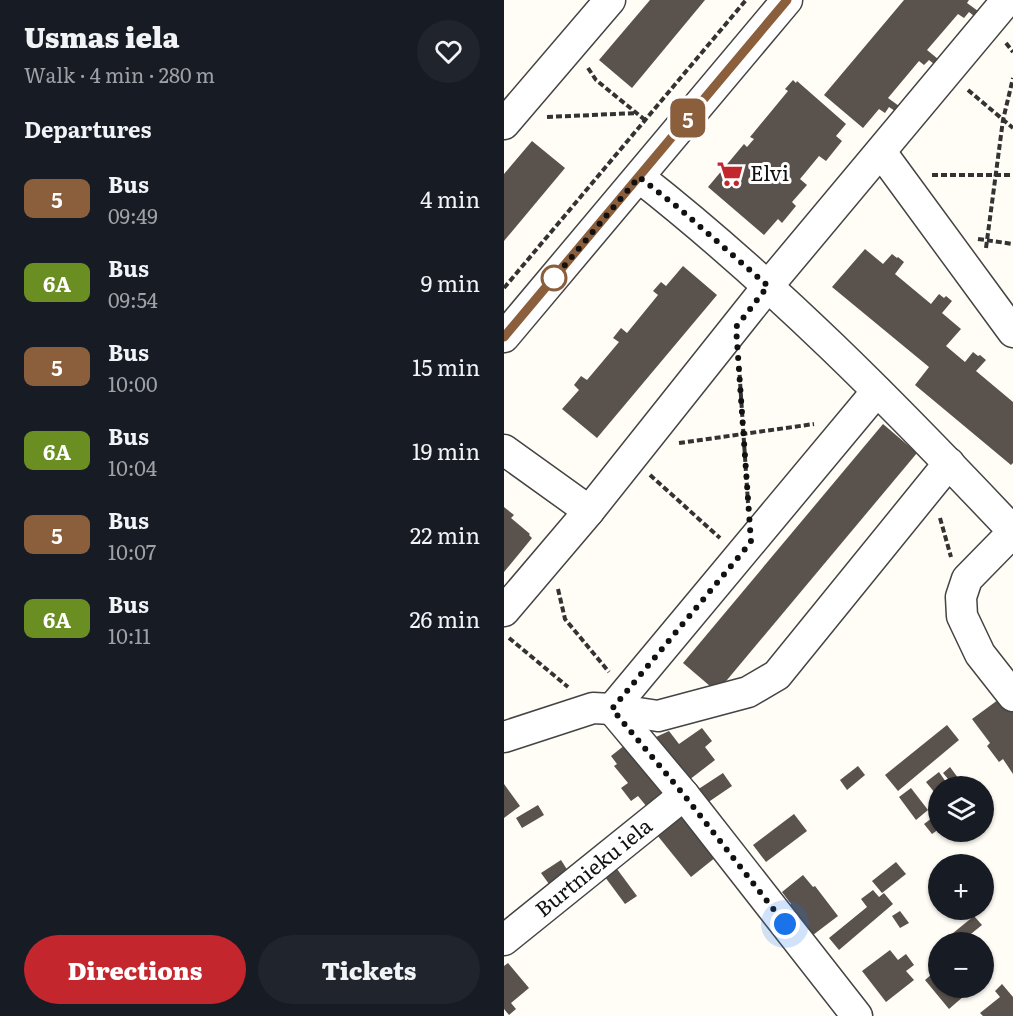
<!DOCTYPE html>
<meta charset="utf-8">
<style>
:root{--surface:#171b24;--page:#20242c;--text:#f1f3f6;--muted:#9ea1a6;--accent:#c4262e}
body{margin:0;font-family:Literata,serif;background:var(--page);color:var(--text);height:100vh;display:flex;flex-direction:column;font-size:22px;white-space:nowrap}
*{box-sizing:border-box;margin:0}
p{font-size:20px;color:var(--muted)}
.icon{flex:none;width:33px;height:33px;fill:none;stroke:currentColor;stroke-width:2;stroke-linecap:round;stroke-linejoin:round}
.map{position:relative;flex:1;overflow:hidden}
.drawer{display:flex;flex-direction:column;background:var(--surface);width:504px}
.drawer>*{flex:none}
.badge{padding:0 12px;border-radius:9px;font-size:21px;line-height:39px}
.controls{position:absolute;left:424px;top:776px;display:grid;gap:12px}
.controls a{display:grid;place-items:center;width:66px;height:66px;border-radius:50%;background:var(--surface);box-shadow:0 2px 4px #0004;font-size:30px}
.you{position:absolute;width:30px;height:30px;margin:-15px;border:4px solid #fff;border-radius:50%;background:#1a73e8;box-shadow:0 0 0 9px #1a73e833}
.map>.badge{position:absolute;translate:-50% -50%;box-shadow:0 0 0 3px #fff}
h2{padding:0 24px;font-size:22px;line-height:54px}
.round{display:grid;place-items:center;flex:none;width:63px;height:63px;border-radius:32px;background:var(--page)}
.summary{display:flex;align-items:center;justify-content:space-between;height:102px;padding:0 24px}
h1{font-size:28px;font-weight:800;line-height:45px}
.button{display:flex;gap:12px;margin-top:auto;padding:12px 24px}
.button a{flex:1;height:69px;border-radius:36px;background:var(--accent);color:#fff;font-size:24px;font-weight:800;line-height:69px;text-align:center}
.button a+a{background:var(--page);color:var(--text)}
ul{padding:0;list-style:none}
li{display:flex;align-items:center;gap:18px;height:84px;padding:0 24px}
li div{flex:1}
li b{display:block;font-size:22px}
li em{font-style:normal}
li .badge{min-width:66px;font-weight:700;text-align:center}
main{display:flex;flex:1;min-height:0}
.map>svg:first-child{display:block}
.building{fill:#5a524d}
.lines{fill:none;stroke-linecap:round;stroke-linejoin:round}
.minor-casing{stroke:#444;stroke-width:33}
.path{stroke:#333;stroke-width:4;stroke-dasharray:6 3;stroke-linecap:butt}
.minor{stroke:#fff;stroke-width:30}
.line-casing{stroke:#fff;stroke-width:14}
.line{stroke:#8b5e3c;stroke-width:9}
.walk{stroke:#111;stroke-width:6;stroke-dasharray:0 10.8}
.stop-dot{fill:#fff;stroke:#8b5e3c;stroke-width:3}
.labels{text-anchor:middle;stroke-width:6;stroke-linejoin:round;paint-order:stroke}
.poi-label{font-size:21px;fill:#111;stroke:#fff;text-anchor:start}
.street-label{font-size:21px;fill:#111;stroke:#fff}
</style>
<main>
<section class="drawer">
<div class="summary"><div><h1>Usmas iela</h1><p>Walk · 4 min · 280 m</p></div><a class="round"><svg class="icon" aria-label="heart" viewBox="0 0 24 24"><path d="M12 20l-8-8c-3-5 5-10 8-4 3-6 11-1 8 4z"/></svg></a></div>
<h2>Departures</h2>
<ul>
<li><span class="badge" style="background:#8b5e3c;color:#fff">5</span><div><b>Bus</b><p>09:49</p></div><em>4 min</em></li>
<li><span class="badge" style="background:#6b8e23;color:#fff">6A</span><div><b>Bus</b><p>09:54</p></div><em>9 min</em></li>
<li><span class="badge" style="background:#8b5e3c;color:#fff">5</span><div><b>Bus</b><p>10:00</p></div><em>15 min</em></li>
<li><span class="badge" style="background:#6b8e23;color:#fff">6A</span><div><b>Bus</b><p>10:04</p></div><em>19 min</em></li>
<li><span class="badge" style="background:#8b5e3c;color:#fff">5</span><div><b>Bus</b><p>10:07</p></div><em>22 min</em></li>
<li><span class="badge" style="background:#6b8e23;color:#fff">6A</span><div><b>Bus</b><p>10:11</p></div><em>26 min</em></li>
</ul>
<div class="button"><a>Directions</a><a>Tickets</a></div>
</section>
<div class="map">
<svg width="509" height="1016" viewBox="0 0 509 1016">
<rect width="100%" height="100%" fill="#fffdf5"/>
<g class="building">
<polygon points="146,0 201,0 128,88 95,60"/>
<polygon points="400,0 465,0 463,3 474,11 470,16 465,12 460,18 454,14 423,50 434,59 430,64 425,60 420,65 415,61 384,98 395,106 391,111 385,107 381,113 375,109 359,128 320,95"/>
<polygon points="289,80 292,83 293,81 342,124 332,136 338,141 322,161 315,156 296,179 303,185 288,202 292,206 278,223 274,219 260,235 204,187 240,144 243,147 250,139 246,137 284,91 281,89"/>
<polygon points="28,141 61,168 0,241 0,174"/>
<polygon points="361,249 379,264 388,254 393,258 394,257 400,262 391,274 427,304 435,294 440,298 442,296 448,301 438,313 457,329 442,346 461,362 469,352 474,356 476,355 482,360 472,371 509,402 509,463 507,465 411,385 425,367 328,287"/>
<polygon points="179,266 213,295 93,438 58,409 75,390 70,385 77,376 83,380 115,342 109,338 117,328 123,333 154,295 149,291 157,282 162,286"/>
<polygon points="379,424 413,453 213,692 179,663"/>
<polygon points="0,507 10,515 7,518 26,534 25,535 28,538 0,572"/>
<polygon points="498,697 509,711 509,774 499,759 495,762 483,746 486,743 468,719"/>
<polygon points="443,725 455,740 394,791 381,775"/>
<polygon points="198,728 208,741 201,747 211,760 185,780 152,737 165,731 175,744"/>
<polygon points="121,745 162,793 143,807 134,796 127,801 117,788 124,783 110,766 113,764 107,756"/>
<polygon points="354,766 361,775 343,790 336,780"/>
<polygon points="446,767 460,786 435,786 435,798 422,782 435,772 442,782 444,779 439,773"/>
<polygon points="219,773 228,786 203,803 193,790"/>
<polygon points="0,784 16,806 0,818"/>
<polygon points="407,788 424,810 412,820 395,797"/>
<polygon points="34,805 40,815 18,828 12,818"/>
<polygon points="290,814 303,831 262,862 249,845"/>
<polygon points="178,815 212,857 187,877 153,835"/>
<polygon points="428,818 435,828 435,829 428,834 420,824"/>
<polygon points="57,860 64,871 45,884 37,873"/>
<polygon points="392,862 402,874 378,893 368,881"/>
<polygon points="113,869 133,896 121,904 101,877"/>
<polygon points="299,875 309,887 311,886 334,916 309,935 286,906 287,904 278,892"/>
<polygon points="369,890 375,897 380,893 389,904 335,950 325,938 363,907 357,899"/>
<polygon points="396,911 405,923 396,928 388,916"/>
<polygon points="470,916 478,925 457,942 438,942"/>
<polygon points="386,950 394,960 402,954 410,965 402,971 410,980 382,1002 358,971"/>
<polygon points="4,963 25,988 7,1003 12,1009 5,1015 0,1009 0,966"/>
<polygon points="435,968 435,987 452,987 460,996 445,1009 421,980"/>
<polygon points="498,984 509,997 509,1016 479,1016 476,1013 496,997 491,991"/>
</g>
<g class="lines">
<g class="minor-casing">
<g id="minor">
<polyline points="0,124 106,0"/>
<polyline points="377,152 509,332"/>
<path d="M135 177C270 283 391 406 509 531"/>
<polyline points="0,337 283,0"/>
<polyline points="0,450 85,511"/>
<polyline points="509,532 463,579 457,597 458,616 476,654 509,696"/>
<polyline points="0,611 85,511 264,286 503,0"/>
<polyline points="0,737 89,708 108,709 154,716 244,692 273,675 445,463"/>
<polyline points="0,940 180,795"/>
<polyline points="353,1016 180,795 108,709 373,391"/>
</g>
</g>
<g class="path">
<polyline points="502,43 509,52"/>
<polyline points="84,68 92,80 141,120"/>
<polyline points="464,90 509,128"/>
<polyline points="43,117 133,113"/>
<polyline points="428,175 509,175"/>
<polyline points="474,239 509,244"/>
<polyline points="482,248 499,120 509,78"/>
<polyline points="0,288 242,0"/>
<polyline points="235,366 244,503"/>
<polyline points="175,443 310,424"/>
<polyline points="146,475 216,538"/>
<polyline points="436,518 447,557"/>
<polyline points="54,589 61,619 105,672"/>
<polyline points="5,638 64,687"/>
</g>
<use href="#minor" class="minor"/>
</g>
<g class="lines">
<g class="line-casing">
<polyline id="line" points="0,337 283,0"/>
</g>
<use href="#line" class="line"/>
<polyline class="walk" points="50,278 45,284 135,177 176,209 264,286 232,327 247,542 108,709 180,795 281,924"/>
</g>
<defs>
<g id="supermarket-bare" transform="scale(2.07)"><path d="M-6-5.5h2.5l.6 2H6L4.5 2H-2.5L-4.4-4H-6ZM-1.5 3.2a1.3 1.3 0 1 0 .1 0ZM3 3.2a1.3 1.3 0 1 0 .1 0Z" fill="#c4262e" stroke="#fff" stroke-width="2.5" paint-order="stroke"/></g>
</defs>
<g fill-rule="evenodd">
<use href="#supermarket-bare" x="226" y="174"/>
</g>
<circle class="stop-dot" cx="50" cy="278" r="12"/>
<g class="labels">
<g class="poi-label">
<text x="246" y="181">Elvi</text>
</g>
<g class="street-label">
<text transform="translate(90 868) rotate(-39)" y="7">Burtnieku iela</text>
</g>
</g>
</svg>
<div class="controls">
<a><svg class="icon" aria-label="layers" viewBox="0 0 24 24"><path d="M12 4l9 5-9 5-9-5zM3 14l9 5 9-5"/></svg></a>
<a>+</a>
<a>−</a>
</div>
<div class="you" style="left:281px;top:924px"></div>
<b class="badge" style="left:184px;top:118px;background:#8b5e3c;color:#fff">5</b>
</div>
</main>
